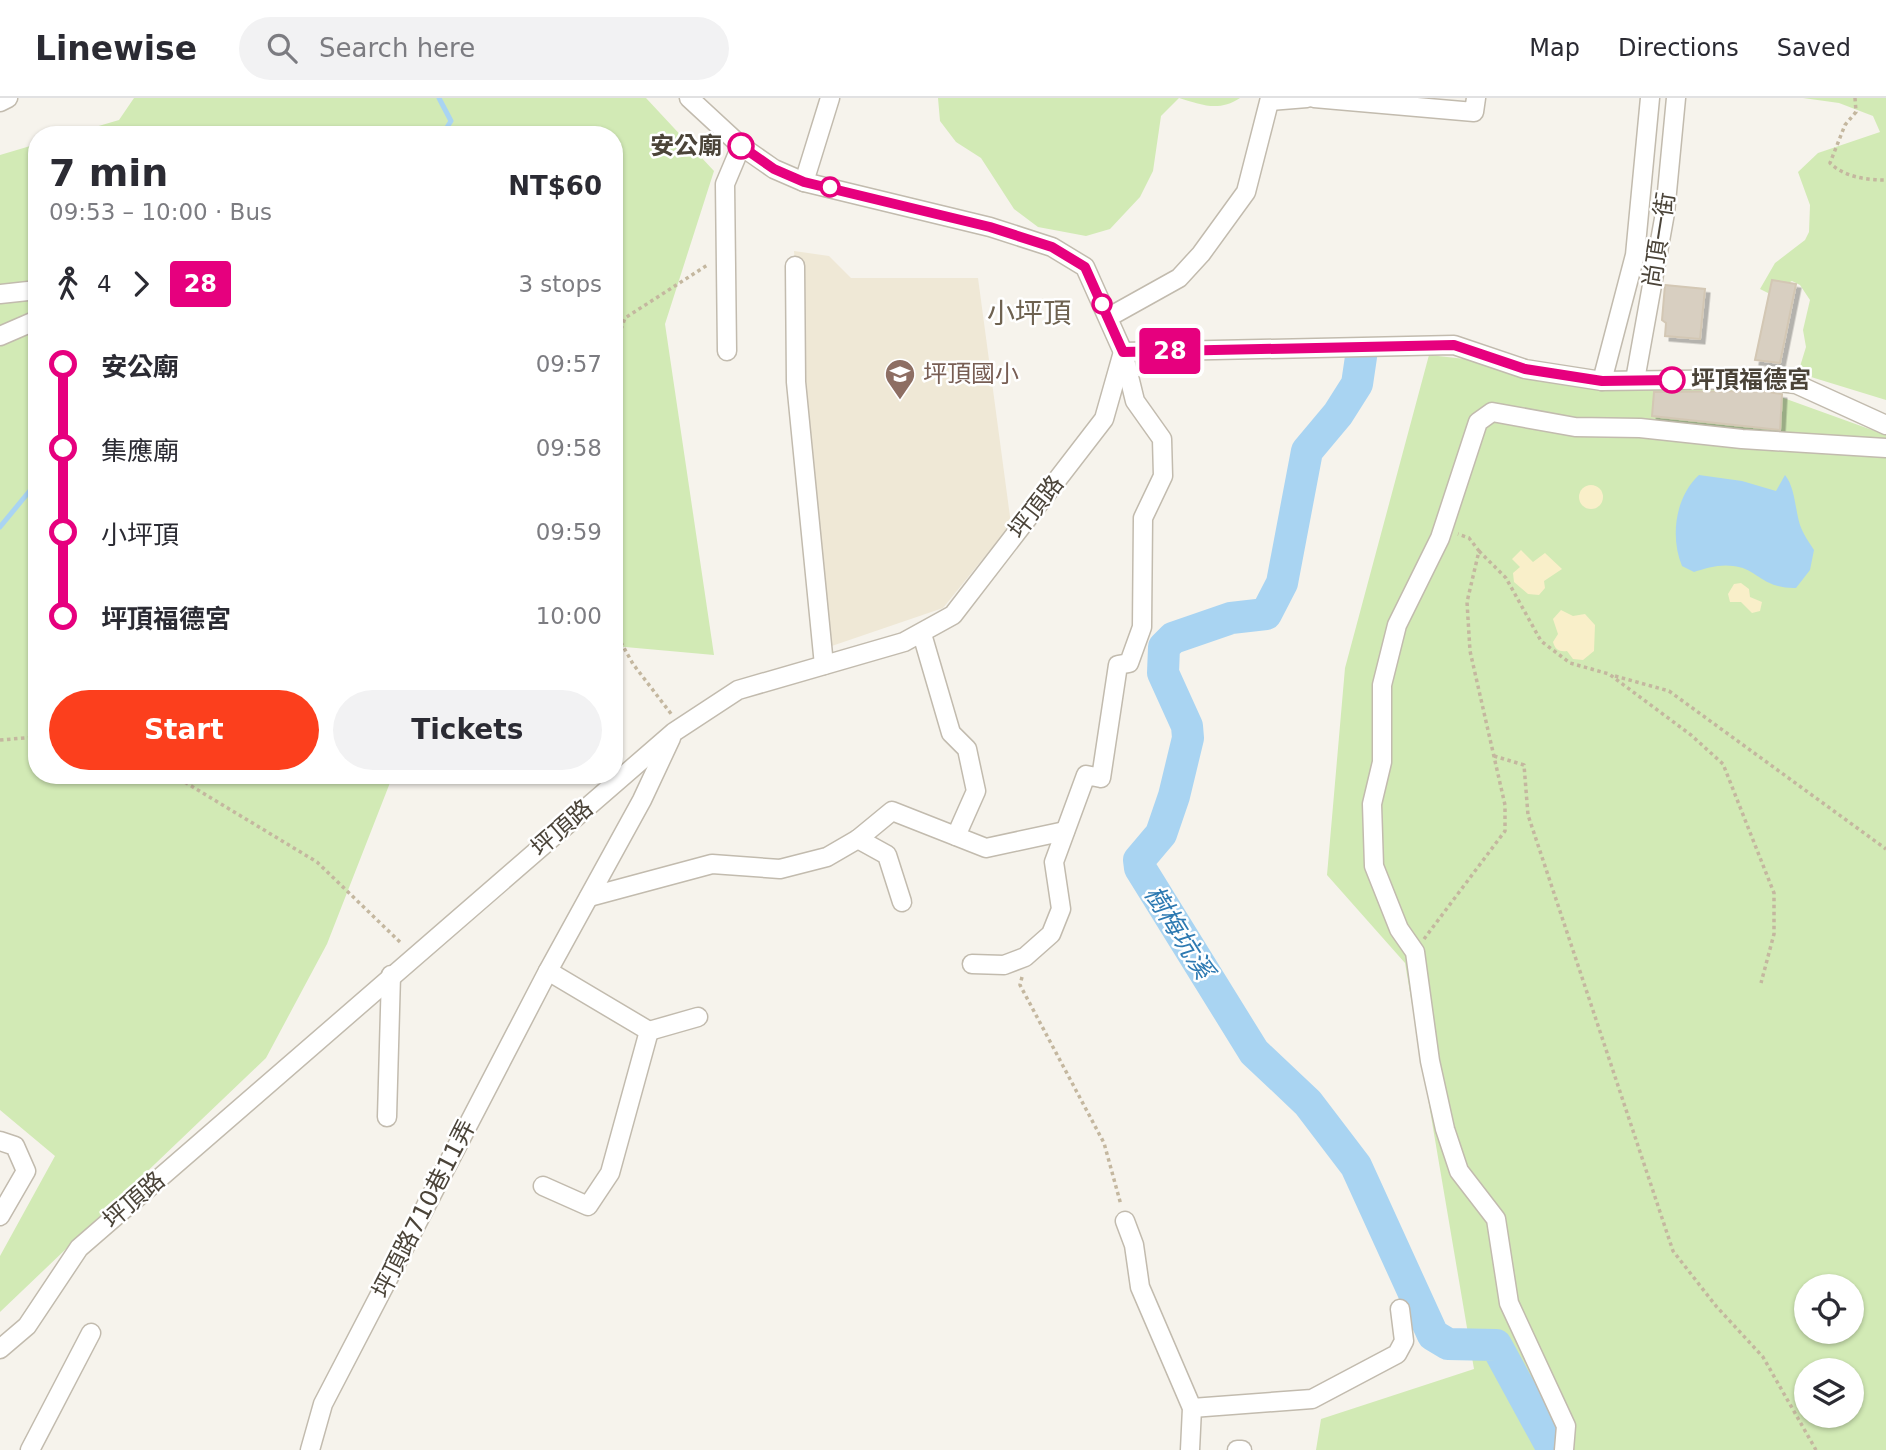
<!DOCTYPE html>
<meta charset="utf-8">
<style>
:root{--surface:#fff;--page:#f2f2f3;--text:#2b2b33;--muted:#7c7c81;--line:#e1e1e2;--accent:#fc3f1d}
body{margin:0;font-family:"DejaVu Sans","Noto Sans TC",sans-serif;background:var(--page);color:var(--text);height:100vh;display:flex;flex-direction:column;font-size:26px;white-space:nowrap}
*{box-sizing:border-box;margin:0}
p{font-size:23px;color:var(--muted)}
.icon{flex:none;width:38px;height:38px;fill:none;stroke:currentColor;stroke-width:2;stroke-linecap:round;stroke-linejoin:round}
.map{position:relative;flex:1;overflow:hidden}
.details{position:absolute;left:28px;top:28px;width:595px;height:658px;display:flex;flex-direction:column;background:var(--surface);border-radius:28px;box-shadow:0 2px 5px #0004}
.details>*{flex:none}
.badge{padding:0 14px;border-radius:5px;font-size:24px;line-height:46px}
.tools{position:absolute;left:1794px;top:1176px;display:grid;gap:14px}
.tools a{display:grid;place-items:center;width:70px;height:70px;border-radius:50%;background:var(--surface);box-shadow:0 2px 5px #0004;font-size:35px}
.map>.badge{position:absolute;translate:-50% -50%;box-shadow:0 0 0 4px #fff}
.legs{display:flex;align-items:center;gap:10px;height:77px;padding:0 21px;font-size:23px}
.legs p{margin-inline-start:auto}
.headline{display:flex;align-items:center;justify-content:space-between;height:119px;padding:0 21px}
h1{font-size:38px;font-weight:700;line-height:52px}
.cta{display:flex;gap:14px;margin-top:auto;padding:14px 21px}
.cta a{flex:1;height:80px;border-radius:42px;background:var(--accent);color:#fff;font-size:28px;font-weight:700;line-height:80px;text-align:center}
.cta a+a{background:var(--page);color:var(--text)}
ul{padding:0 21px;list-style:none}
li{display:flex;align-items:center;gap:24px;height:84px;font-size:26px}
li i{display:grid;place-items:center;width:10px;height:100%;margin:0 9px;background:currentColor}
li i::after{content:'';width:18px;height:18px;margin:-9px;border:5px solid;border-radius:50%;background:var(--surface)}
li p{margin-inline-start:auto}
li:first-child i{background:linear-gradient(#0000 50%,currentColor 0)}
li:last-child i{background:linear-gradient(currentColor 50%,#0000 0)}
header{display:flex;align-items:center;gap:42px;box-sizing:border-box;height:98px;padding:0 35px;background:var(--surface);border-bottom:2px solid var(--line)}
header strong{font-size:33px}
nav{display:flex;gap:38px;margin-inline-start:auto;font-size:24px}
.search{width:490px;height:63px;background:var(--page);display:flex;align-items:center;gap:18px;box-sizing:border-box;padding:0 24px;border-radius:38px;color:var(--muted);font-size:26px}
.map>svg:first-child{display:block}
.education{fill:#efe8d6}
.green{fill:#d2eab5;fill-rule:evenodd}
.sand{fill:#f9efc9}
.water{fill:#a9d4f2}
.lines{fill:none;stroke-linecap:round;stroke-linejoin:round}
.stream{stroke:#a9d4f2;stroke-width:5}
.river{stroke:#a9d4f2;stroke-width:32}
.building{fill:#d8cfc1;stroke:#d3c7b4;stroke-width:2;filter:url(#shadow)}
.minor-casing{stroke:#c2bbae;stroke-width:21}
.path{stroke:#c4b79f;stroke-width:3.5;stroke-dasharray:3.5 3.5;stroke-linecap:butt}
.minor{stroke:#fff;stroke-width:18}
.line-1-casing{stroke:#fff;stroke-width:16}
.line-1{stroke:#e6007e;stroke-width:10}
.stop-1-dot{fill:#fff;stroke:#e6007e;stroke-width:3.5}
.labels{text-anchor:middle;stroke-width:5;stroke-linejoin:round;paint-order:stroke}
.stop-label{font-size:24px;font-weight:bold;fill:#4b4439;stroke:#fff;text-anchor:end}
.street-label{font-size:24px;fill:#4b4439;stroke:#fff}
.education-label{font-size:24px;fill:#785e54;stroke:#fff;text-anchor:start}
.water-label{font-size:26px;font-style:italic;fill:#2e7ab2;stroke:#fff}
.quarter-label{font-size:28px;fill:#6e6250;stroke:#fff}
</style>
<header>
<strong>Linewise</strong>
<div class="search"><svg class="icon" aria-label="search" viewBox="0 0 24 24"><circle cx="10" cy="10" r="6"/><path d="M15 15l6 6"/></svg>Search here</div>
<nav><a>Map</a><a>Directions</a><a>Saved</a></nav>
</header>
<div class="map">
<svg width="1886" height="1352" viewBox="0 0 1886 1352">
<defs>
<filter id="shadow"><feDropShadow dx="4.5" dy="4.5" stdDeviation="0" flood-color="#0004"/></filter>
</defs>
<rect width="100%" height="100%" fill="#f6f3ec"/>
<polygon class="education" points="794,153 829,158 851,180 978,180 1011,426 943,510 823,551"/>
<g class="green">
<polygon points="134,0 646,0 714,73 665,226 714,557 614,548 614,37 68,37 119,22"/>
<path d="M938 0H1240C1219 14 1202 7 1179 0L1161 18 1153 73 1140 99 1110 131 1086 138 1038 129 1014 111 981 60 956 44 940 23Z"/>
<polygon points="1803,0 1886,0 1886,302 1798,275 1806,249 1803,232 1810,202 1800,187 1792,183 1768,195 1760,191 1775,165 1805,142 1809,134 1810,107 1798,74 1818,55 1880,34 1873,18 1839,5"/>
<polygon points="37,46 37,677 393,677 327,846 266,960 0,1214 0,1158 55,1058 0,1012 0,57"/>
<path d="M1429 257 1770 295 1886 337V1352H1316L1321 1321 1474 1271 1405 865 1327 777 1345 570ZM1806 1188H1852V1234H1806ZM1806 1272H1852V1318H1806Z"/>
</g>
<g class="sand">
<circle cx="1591" cy="399" r="12"/>
<polygon points="1521,452 1533,464 1545,455 1562,471 1544,483 1545,490 1539,497 1528,496 1514,484 1513,475 1520,469 1512,461"/>
<polygon points="1741,485 1749,491 1750,499 1762,504 1760,513 1752,515 1741,504 1730,504 1728,496 1734,486"/>
<path d="M1561 512 1573 518 1585 516 1595 527 1594 553 1583 562 1573 561 1567 553C1560 554 1555 552 1553 544L1558 536 1553 521Z"/>
</g>
<path class="water" d="M1699 377 1742 383 1776 393 1785 377C1795 389 1795 411 1800 427 1803 436 1809 444 1814 452L1810 472 1796 490C1762 491 1757 470 1733 468 1720 466 1706 470 1694 474L1682 468C1670 439 1675 399 1699 377Z"/>
<g class="lines">
<g class="stream">
<polyline points="439,0 451,23 442,37"/>
<polyline points="0,429 37,384"/>
</g>
<polyline class="river" points="1361,259 1357,286 1338,316 1307,353 1282,485 1266,516 1231,520 1173,540 1164,549 1163,575 1187,628 1188,640 1174,698 1161,736 1139,762 1140,770 1254,954 1308,1005 1356,1068 1433,1237 1448,1246 1496,1247 1550,1346"/>
</g>
<g class="building">
<polygon points="1772,182 1796,186 1780,265 1755,262"/>
<polygon points="1665,187 1705,191 1700,241 1665,238 1666,225 1662,222"/>
<polygon points="1760,293 1782,296 1780,332 1652,318 1654,294"/>
</g>
<g class="lines">
<g class="minor-casing">
<g id="minor">
<polyline points="689,0 741,48 774,71 804,84 990,129 1052,149 1085,169 1123,254 1135,303 1162,341 1163,378 1143,420 1142,529 1129,565 1118,567 1101,680 1086,677 1054,764 1061,811 1051,836 1025,859 1004,867 972,866"/>
<polyline points="1314,0 1474,14 1476,0"/>
<polyline points="1270,3 1307,0"/>
<polyline points="0,4 8,0"/>
<polyline points="804,84 830,0"/>
<polyline points="795,168 796,284 824,567"/>
<polyline points="0,196 37,192"/>
<polyline points="1109,219 1179,180 1201,156 1246,94 1270,0"/>
<polyline points="0,238 37,222"/>
<polyline points="727,253 725,86 741,48"/>
<polyline points="1123,254 1454,247 1525,271 1602,283 1750,281 1796,286 1886,327"/>
<polyline points="1635,282 1665,115 1676,0"/>
<polyline points="1602,283 1635,157 1650,0"/>
<polyline points="922,536 951,635 967,651 976,693 956,738"/>
<polyline points="858,741 887,757 902,804"/>
<polyline points="589,799 712,766 780,771 827,759 858,741 892,713 986,750 1065,733"/>
<polyline points="649,933 698,919"/>
<polyline points="387,1019 391,877"/>
<polyline points="0,1043 15,1048 26,1073 0,1118"/>
<polyline points="543,1088 588,1108 610,1075 649,933 548,873"/>
<polyline points="1125,1123 1134,1147 1140,1189 1192,1310 1190,1352"/>
<polyline points="0,1251 27,1228 79,1150 674,634 738,592 904,544 953,517 1104,321 1123,254"/>
<polyline points="1192,1310 1312,1301 1397,1256 1404,1243 1400,1211"/>
<polyline points="30,1352 91,1235"/>
<polyline points="310,1352 323,1306 548,873 642,702 671,640"/>
<polyline points="1237,1352 1242,1352"/>
<polyline points="1564,1352 1566,1328 1509,1205 1496,1121 1459,1073 1445,1031 1430,963 1415,854 1399,831 1374,768 1372,706 1382,664 1382,587 1397,527 1440,440 1478,324 1492,314 1575,329 1640,330 1742,341 1886,350"/>
</g>
</g>
<g class="path">
<path d="M1855 0 1856 14 1845 27 1830 65C1844 79 1867 82 1886 82"/>
<polyline points="614,251 625,220 709,166"/>
<polyline points="1479,453 1506,480 1541,543 1570,565 1609,576 1691,637 1723,666 1774,795 1774,836 1761,885"/>
<polyline points="614,532 633,566 672,617"/>
<polyline points="1615,578 1669,593 1886,751"/>
<polyline points="0,642 37,639"/>
<polyline points="1494,658 1524,667 1528,717 1673,1153 1716,1208 1763,1259 1816,1352"/>
<polyline points="173,677 317,764 402,846"/>
<polyline points="1424,841 1505,733 1505,707 1470,553 1467,504 1479,453 1469,440 1458,436"/>
<polyline points="1022,879 1020,887 1104,1045 1121,1107"/>
</g>
<use href="#minor" class="minor"/>
</g>
<g class="lines">
<g class="line-1-casing">
<polyline id="line-1" points="741,48 774,71 804,84 990,129 1052,149 1085,169 1123,254 1454,247 1525,271 1602,283 1672,282"/>
</g>
<use href="#line-1" class="line-1"/>
</g>
<defs>
<g id="school-pin" transform="scale(1.575)"><path d="M0 17L-7.5 6A9.5 9.5 0 1 1 7.5 6Z" fill="#8d6e63" stroke="#fff"/><path d="M0-5L7-2L0 1L-7-2ZM-4 1L0 2.5L4 1V4Q0 6-4 4Z" fill="#fff"/></g>
</defs>
<g fill-rule="evenodd">
<use href="#school-pin" x="900" y="276"/>
</g>
<g class="stop-1-dot">
<circle cx="741" cy="48" r="12"/>
<circle cx="830" cy="89" r="9"/>
<circle cx="1102" cy="206" r="9"/>
<circle cx="1672" cy="282" r="12"/>
</g>
<g class="labels">
<g class="stop-label">
<text x="722" y="56">安公廟</text>
<text x="1691" y="290" text-anchor="start">坪頂福德宮</text>
</g>
<g class="street-label">
<text transform="translate(1659 142) rotate(-81)" y="8">尚頂一街</text>
<text transform="translate(1036 409) rotate(-52)" y="8">坪頂路</text>
<text transform="translate(562 730) rotate(-41)" y="8">坪頂路</text>
<text transform="translate(134 1102) rotate(-41)" y="8">坪頂路</text>
<text transform="translate(424 1111) rotate(-63)" y="8">坪頂路710巷11弄</text>
</g>
<g class="education-label">
<text x="923" y="284">坪頂國小</text>
</g>
<g class="water-label">
<text transform="translate(1179 834) rotate(58)" y="9">樹梅坑溪</text>
</g>
<g class="quarter-label">
<text x="1029" y="225">小坪頂</text>
</g>
</g>
</svg>
<div class="tools">
<a><svg class="icon" aria-label="locate" viewBox="0 0 24 24"><circle cx="12" cy="12" r="6"/><path d="M12 2v4M12 18v4M2 12h4M18 12h4"/></svg></a>
<a><svg class="icon" aria-label="layers" viewBox="0 0 24 24"><path d="M12 4l9 5-9 5-9-5zM3 14l9 5 9-5"/></svg></a>
</div>
<b class="badge" style="left:1170px;top:253px;background:#e6007e;color:#fff">28</b>
<section class="details">
<div class="headline"><div><h1>7 min</h1><p>09:53 – 10:00 · Bus</p></div><b>NT$60</b></div>
<div class="legs"><svg class="icon" aria-label="walk" viewBox="0 0 24 24"><circle cx="13" cy="4" r="2"/><path d="M13 8l-2 6 4 7M11 14l-3 7M7 12l3-4h3l4 4"/></svg>4<svg class="icon" aria-label="forward" viewBox="0 0 24 24"><path d="M9 5l7 7-7 7"/></svg><b class="badge" style="background:#e6007e;color:#fff">28</b><p>3 stops</p></div>
<ul>
<li><i style="color:#e6007e"></i><b>安公廟</b><p>09:57</p></li>
<li><i style="color:#e6007e"></i><span>集應廟</span><p>09:58</p></li>
<li><i style="color:#e6007e"></i><span>小坪頂</span><p>09:59</p></li>
<li><i style="color:#e6007e"></i><b>坪頂福德宮</b><p>10:00</p></li>
</ul>
<div class="cta"><a>Start</a><a>Tickets</a></div>
</section>
</div>
